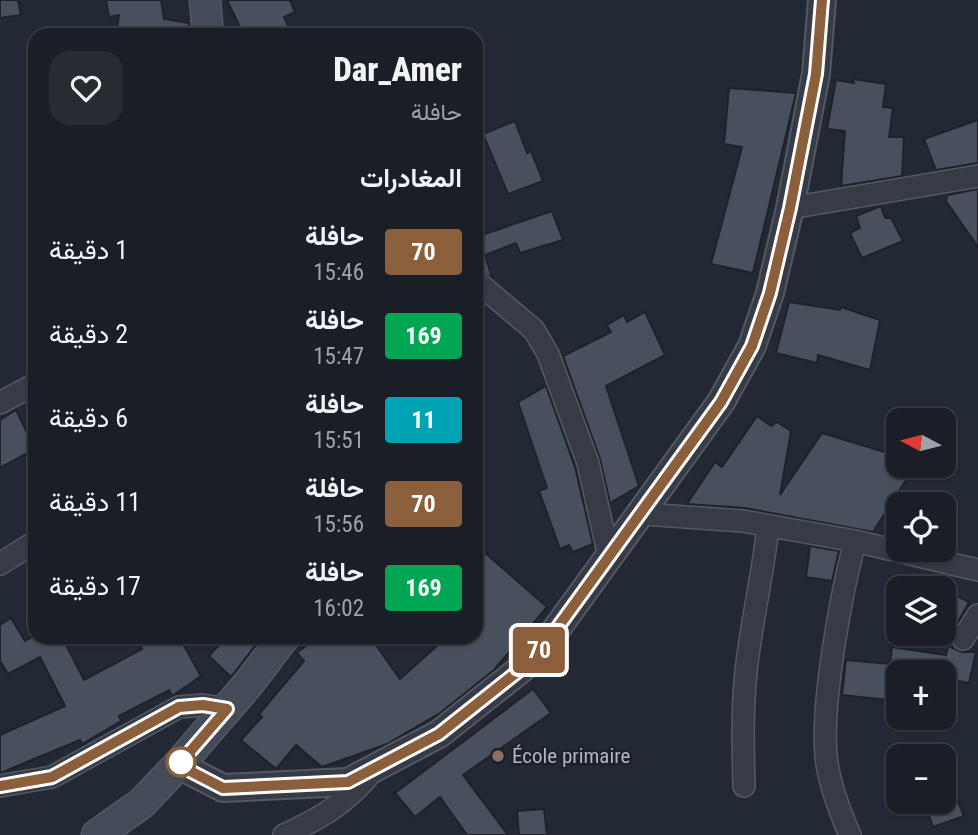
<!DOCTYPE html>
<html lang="ar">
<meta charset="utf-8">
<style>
:root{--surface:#1a1f27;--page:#272c33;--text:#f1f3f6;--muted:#9fa2a7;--line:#383d44}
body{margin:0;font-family:"Roboto Condensed",Vazirmatn,sans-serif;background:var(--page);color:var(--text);direction:rtl;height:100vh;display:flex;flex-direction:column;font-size:26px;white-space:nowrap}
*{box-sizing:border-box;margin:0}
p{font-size:23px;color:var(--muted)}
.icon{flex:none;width:38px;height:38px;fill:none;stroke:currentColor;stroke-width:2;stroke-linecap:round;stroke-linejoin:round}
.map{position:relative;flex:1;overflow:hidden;direction:ltr}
.panel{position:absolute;left:28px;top:28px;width:455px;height:616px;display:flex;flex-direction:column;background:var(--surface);border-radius:21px;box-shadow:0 2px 5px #0004,0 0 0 2px var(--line);direction:rtl}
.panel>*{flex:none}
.badge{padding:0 14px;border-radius:5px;font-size:24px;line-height:46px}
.needle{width:46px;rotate:277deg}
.controls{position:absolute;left:886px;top:408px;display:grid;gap:14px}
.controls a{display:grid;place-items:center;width:70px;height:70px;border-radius:14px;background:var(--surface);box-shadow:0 2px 5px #0004,0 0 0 2px var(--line);font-size:35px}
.map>.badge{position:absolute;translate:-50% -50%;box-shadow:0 0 0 4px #fff}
h2{padding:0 21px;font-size:26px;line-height:63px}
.round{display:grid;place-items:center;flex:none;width:74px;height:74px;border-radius:21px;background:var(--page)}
.overview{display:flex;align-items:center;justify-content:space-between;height:119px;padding:0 21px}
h1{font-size:33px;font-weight:800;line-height:52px}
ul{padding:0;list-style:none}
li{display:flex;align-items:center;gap:21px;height:84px;padding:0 21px}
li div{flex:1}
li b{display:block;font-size:26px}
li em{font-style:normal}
li .badge{min-width:77px;font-weight:700;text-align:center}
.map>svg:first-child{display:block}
.building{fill:#49505d;stroke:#1d222b;stroke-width:2}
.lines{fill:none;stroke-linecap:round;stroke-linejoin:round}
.minor-casing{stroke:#535962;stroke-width:24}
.tertiary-casing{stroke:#535962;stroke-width:30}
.secondary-casing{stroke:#535962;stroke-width:33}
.minor{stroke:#363b45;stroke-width:21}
.tertiary{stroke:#363b45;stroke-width:26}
.secondary{stroke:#444a57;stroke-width:30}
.line-casing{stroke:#fff;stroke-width:16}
.line{stroke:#8b5e3c;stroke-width:10}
.education-dot{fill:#8d6e63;stroke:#1b2029;stroke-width:2.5}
.stop-dot{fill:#fff;stroke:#8b5e3c;stroke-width:3.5}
.labels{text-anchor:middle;stroke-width:5;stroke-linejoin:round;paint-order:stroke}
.poi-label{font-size:21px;fill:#b0b6c1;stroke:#1b2029;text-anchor:start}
</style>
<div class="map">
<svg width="978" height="835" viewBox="0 0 978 835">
<rect width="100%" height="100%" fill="#232934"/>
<g class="building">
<polygon points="0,0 18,0 21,15 0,18"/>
<polygon points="106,0 161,0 164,19 189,23 190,35 116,35 119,15 109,17"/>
<polygon points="227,0 290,0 295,12 284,17 292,35 244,35"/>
<polygon points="853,79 886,84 883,107 893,108 889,137 904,137 902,176 841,186 845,131 827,129 836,80 854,83"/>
<polygon points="729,88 796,93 753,273 711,264 742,147 724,144"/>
<polygon points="978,120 978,163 936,170 924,139"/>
<polygon points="515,121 527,153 531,151 543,181 508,194 483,134"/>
<polygon points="978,189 978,247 946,201 947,195"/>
<polygon points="881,206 885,218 891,218 903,241 862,258 850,233 860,228 856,216"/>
<polygon points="552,211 563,240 520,253 516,243 485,255 492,278 476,268 476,237"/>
<polygon points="789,302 840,310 841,307 880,320 870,370 818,355 817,363 776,353"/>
<polygon points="645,312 665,355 606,386 639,486 610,503 600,459 563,356 611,332 607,325 624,315 627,322"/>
<polygon points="546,386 575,467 593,544 573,552 569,545 560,549 551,524 539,491 547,488 518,402"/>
<polygon points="16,410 35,449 0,468 0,420"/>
<polygon points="757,416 771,426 777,422 791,431 780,495 822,433 898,456 898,466 915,466 873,532 745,508 687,504 715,462 722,467"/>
<polygon points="810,546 839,551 832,581 806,577"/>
<polygon points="484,552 547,607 494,670 440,713 387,744 322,767 296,745 276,769 241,740 262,717 259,714 304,661 297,653 316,637 370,637 400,679 447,637 476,637 476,562"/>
<polygon points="943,589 969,602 954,629 943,623"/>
<polygon points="11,618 25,641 32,637 62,637 84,680 142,649 136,637 179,637 201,676 172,696 169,690 119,716 121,721 82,744 80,740 0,773 0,735 65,706 40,657 8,674 0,661 0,625"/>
<polygon points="226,637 262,637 231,677 209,656"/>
<polygon points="948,646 962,652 976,652 969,683 943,678 943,672 898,672 898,701 842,695 846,660 890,664 892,647 946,655"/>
<polygon points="533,689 551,713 463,775 508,835 467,835 440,797 415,817 395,793"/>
<polygon points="943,765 964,816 933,827 924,802 943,802"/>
<polygon points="544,809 547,835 519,835 517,811"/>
</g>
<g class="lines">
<g class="minor-casing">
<g id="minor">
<polyline points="790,208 978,176"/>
<polyline points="476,281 534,330 548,354 588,463 609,557"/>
<polyline points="0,403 35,384"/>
<path d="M643 514 743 521 855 541C841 595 819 711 827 764 831 789 840 812 850 835"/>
<polyline points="855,541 978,570"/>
<polyline points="0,564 35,542"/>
<polyline points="963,639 978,615"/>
<polyline points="0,786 52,777 179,707 203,705 227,709"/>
<path d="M744 786C743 748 742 710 746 672 751 623 763 575 768 526"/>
<path d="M284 835C319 819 347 803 371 773"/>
</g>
</g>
<g class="tertiary-casing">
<polyline id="tertiary" points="181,762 192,772 223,788 348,782 439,734 526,665 550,638 721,402 752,346 770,293 790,208 816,74 822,0"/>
</g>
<g class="secondary-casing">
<g id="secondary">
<polyline points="205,0 208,35"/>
<polyline points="97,835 142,803 181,762 249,683 284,637"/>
</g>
</g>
<use href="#minor" class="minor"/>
<use href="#tertiary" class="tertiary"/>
<use href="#secondary" class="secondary"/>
</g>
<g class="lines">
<g class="line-casing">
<polyline id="line" points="0,786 52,777 179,707 203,705 227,709 181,762 192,772 223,788 348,782 439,734 526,665 550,638 721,402 752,346 770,293 790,208 816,74 822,0"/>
</g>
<use href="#line" class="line"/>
</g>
<circle class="education-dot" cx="498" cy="756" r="7"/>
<circle class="stop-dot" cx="181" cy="762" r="14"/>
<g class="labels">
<g class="poi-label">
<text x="512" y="763">École primaire</text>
</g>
</g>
</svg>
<div class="controls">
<a><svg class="needle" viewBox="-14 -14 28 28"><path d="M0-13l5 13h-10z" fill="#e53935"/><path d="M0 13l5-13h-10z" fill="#9fa2a7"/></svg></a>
<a><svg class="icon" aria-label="locate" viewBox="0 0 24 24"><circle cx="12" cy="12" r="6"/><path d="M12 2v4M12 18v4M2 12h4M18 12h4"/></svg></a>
<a><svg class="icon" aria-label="layers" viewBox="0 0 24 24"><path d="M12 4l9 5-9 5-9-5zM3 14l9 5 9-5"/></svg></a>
<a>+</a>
<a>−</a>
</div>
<b class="badge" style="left:539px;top:650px;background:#8b5e3c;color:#fff">70</b>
<section class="panel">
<div class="overview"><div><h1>Dar_Amer</h1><p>حافلة</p></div><a class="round"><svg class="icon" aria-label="heart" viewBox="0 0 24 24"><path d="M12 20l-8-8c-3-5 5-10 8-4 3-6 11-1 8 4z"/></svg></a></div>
<h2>المغادرات</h2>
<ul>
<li><span class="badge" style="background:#8b5e3c;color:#fff">70</span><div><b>حافلة</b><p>15:46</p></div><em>1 دقيقة</em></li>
<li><span class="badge" style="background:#00a651;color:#fff">169</span><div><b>حافلة</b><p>15:47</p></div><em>2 دقيقة</em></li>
<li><span class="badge" style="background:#00a3b4;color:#fff">11</span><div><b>حافلة</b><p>15:51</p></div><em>6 دقيقة</em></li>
<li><span class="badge" style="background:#8b5e3c;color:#fff">70</span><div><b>حافلة</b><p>15:56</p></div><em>11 دقيقة</em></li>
<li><span class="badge" style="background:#00a651;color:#fff">169</span><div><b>حافلة</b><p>16:02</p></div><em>17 دقيقة</em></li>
</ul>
</section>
</div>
